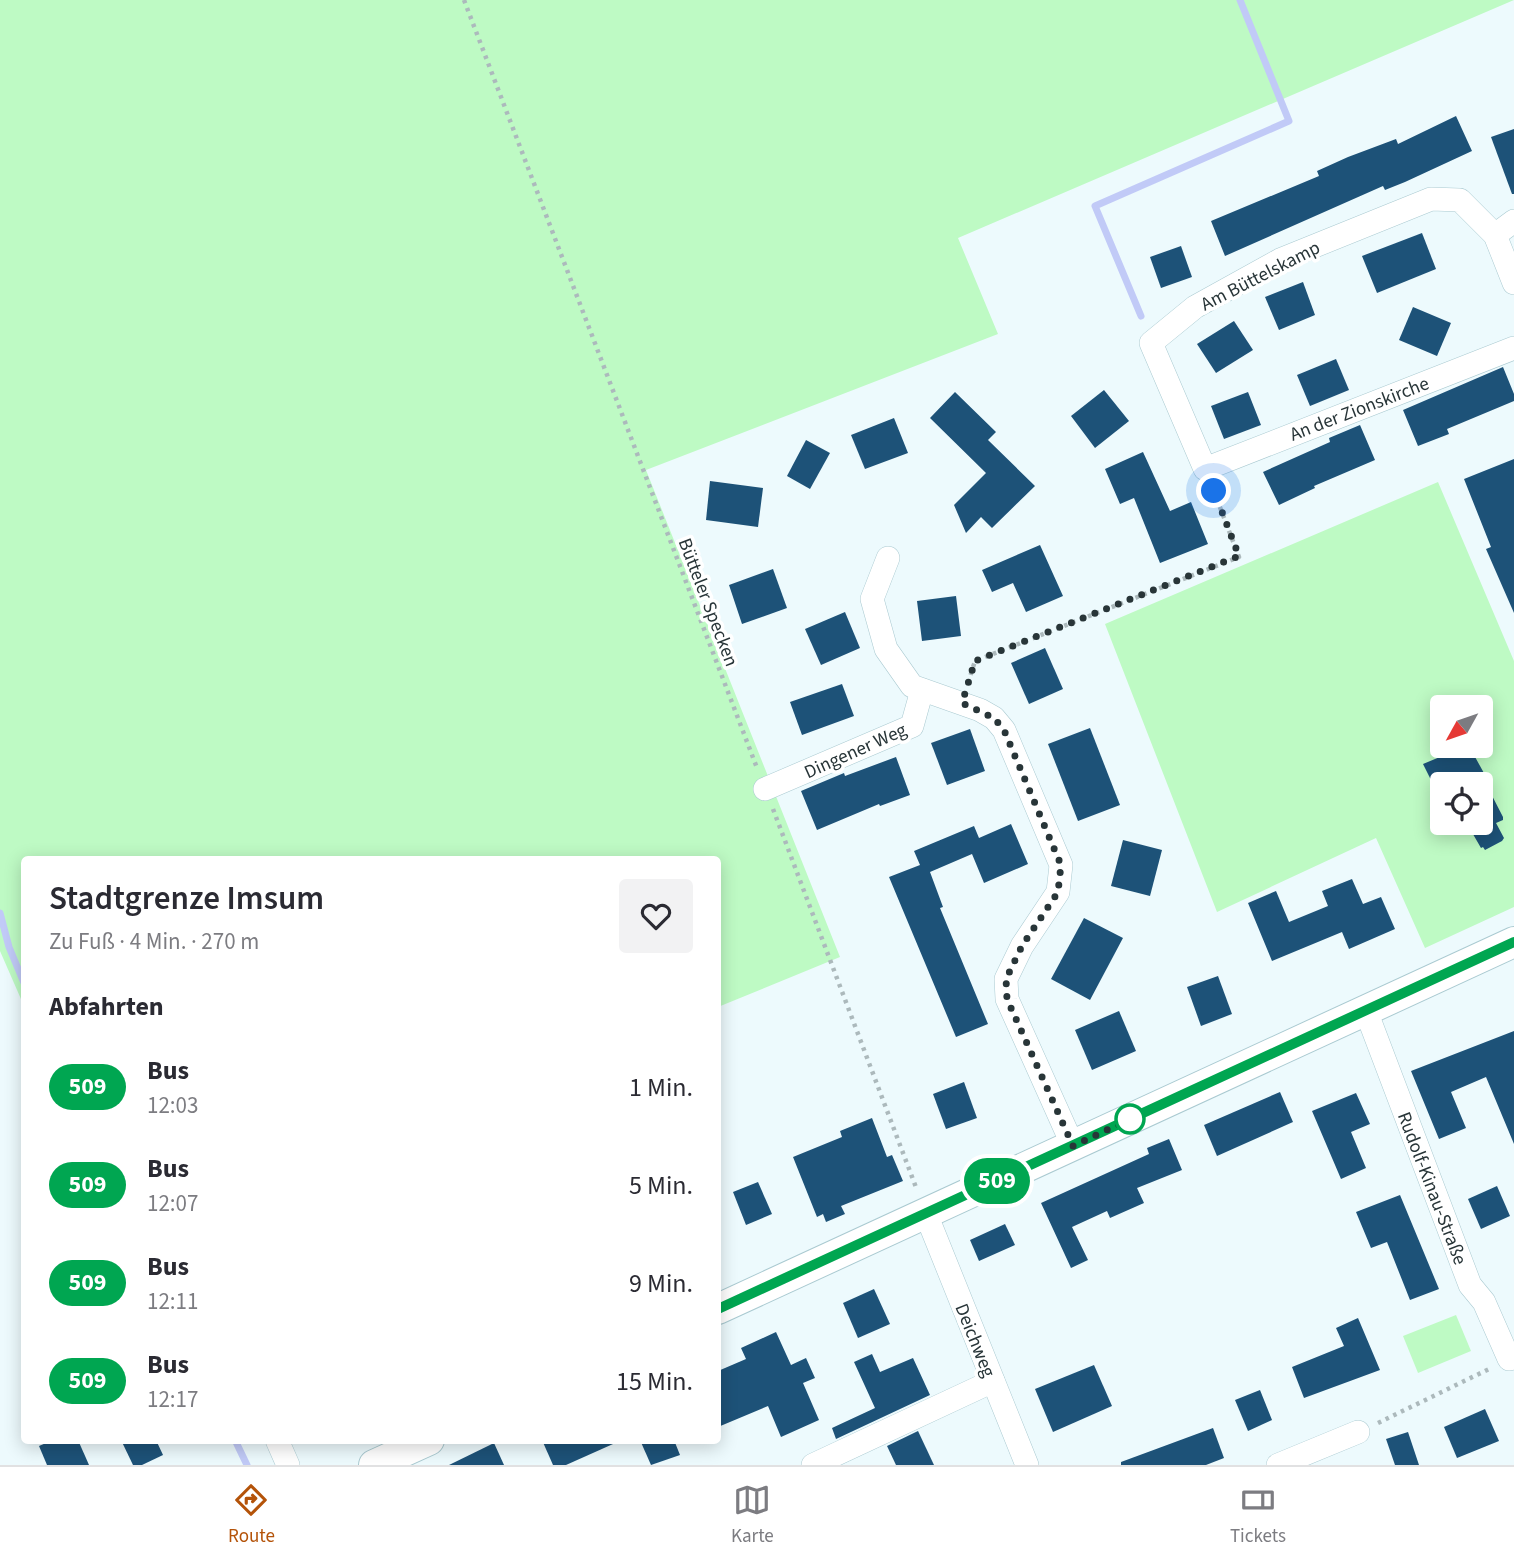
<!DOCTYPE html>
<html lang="de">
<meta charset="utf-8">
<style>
:root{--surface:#fff;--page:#f2f2f3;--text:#2b2b33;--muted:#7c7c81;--line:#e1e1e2;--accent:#b45309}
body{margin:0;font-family:"Source Sans 3",sans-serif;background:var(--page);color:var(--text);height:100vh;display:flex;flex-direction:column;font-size:26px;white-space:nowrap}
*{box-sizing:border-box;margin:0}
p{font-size:23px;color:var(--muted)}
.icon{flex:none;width:38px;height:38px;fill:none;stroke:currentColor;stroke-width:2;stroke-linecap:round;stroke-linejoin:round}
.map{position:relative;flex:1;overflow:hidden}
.drawer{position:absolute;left:21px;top:856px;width:700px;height:588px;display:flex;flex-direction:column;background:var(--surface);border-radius:7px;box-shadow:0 4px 18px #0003}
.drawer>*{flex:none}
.badge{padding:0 14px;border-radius:23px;font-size:24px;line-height:46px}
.needle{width:46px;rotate:230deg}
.controls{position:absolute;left:1430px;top:695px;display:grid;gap:14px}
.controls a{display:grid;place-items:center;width:63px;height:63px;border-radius:7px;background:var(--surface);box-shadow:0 4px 18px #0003;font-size:35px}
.you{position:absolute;width:35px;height:35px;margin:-18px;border:5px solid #fff;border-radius:50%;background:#1a73e8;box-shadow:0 0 0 10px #1a73e833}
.map>.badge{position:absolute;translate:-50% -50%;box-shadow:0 0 0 4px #fff}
h2{padding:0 28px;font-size:26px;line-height:63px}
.round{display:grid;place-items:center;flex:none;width:74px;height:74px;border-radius:7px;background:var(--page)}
.summary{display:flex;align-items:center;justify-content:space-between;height:119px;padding:0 28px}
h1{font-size:33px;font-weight:600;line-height:52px}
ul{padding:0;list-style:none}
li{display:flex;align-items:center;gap:21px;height:98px;padding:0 28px}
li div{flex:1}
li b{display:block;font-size:26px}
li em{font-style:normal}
li .badge{min-width:77px;font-weight:700;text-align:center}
.dock{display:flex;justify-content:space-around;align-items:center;height:98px;border-top:2px solid var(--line);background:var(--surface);font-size:19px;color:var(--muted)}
.dock a{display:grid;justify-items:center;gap:4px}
.dock .selected{color:var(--accent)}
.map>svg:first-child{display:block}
.green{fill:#befac4;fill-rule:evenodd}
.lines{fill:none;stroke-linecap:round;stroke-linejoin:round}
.stream{stroke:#c1caf7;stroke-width:7}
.building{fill:#1d5278}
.minor-casing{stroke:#aacad1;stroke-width:24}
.major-casing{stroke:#aacad1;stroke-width:32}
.path{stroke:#acb9bc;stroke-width:4.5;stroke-dasharray:3.5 5;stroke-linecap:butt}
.minor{stroke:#fff;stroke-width:23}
.major{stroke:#fff;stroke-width:30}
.line-casing{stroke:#fff;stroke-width:16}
.line{stroke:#00a651;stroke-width:10}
.walk{stroke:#283538;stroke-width:7;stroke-dasharray:0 12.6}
.stop-dot{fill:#fff;stroke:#00a651;stroke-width:3.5}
.labels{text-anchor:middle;stroke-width:7;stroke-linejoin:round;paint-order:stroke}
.street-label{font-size:19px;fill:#283538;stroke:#fff}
</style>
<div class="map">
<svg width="1514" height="1465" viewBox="0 0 1514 1465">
<rect width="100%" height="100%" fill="#edfafd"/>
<g class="green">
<polygon points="0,0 1514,0 958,238 998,334 646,470 840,957 718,1007 718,859 24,859 24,1006 0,951"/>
<path d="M1438 482 1514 661V907L1425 948 1376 838 1217 912 1105 624ZM1442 707H1480V746H1442ZM1442 784H1480V822H1442Z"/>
<polygon points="1456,1315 1471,1351 1418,1373 1403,1336"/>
</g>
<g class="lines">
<g class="stream">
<polyline points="1141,316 1095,206 1289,121 1240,0"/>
<polyline points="0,913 9,947 24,983"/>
<polyline points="235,1440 247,1465"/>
</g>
</g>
<g class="building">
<polygon points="1456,116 1472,151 1405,182 1385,190 1383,186 1225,256 1211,221 1319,176 1317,171 1348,157 1396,139 1398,144"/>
<polygon points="1514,129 1514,194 1512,194 1491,137"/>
<polygon points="1422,233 1436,269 1377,293 1362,256"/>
<polygon points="1181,246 1192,277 1161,288 1150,257"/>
<polygon points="1303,282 1315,315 1279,330 1265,297"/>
<polygon points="1413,307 1451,323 1437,356 1399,340"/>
<polygon points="1234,321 1253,350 1216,373 1197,344"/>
<polygon points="1336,359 1349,390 1310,406 1297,375"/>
<polygon points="1503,367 1514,394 1514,401 1447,429 1449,434 1418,446 1403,410"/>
<polygon points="1104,390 1129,421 1095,448 1071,416"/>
<polygon points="955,392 996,432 988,440 1035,486 992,528 981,517 966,533 954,505 986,473 930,418"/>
<polygon points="1248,392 1261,425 1224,439 1211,406"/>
<polygon points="894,418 908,453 865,469 851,435"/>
<polygon points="1360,425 1375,460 1314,486 1315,488 1279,505 1263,472 1330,442 1329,438"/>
<polygon points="806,440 830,453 810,489 787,476"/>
<polygon points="1143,452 1170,511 1191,502 1208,544 1160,563 1134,498 1120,504 1105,469"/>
<polygon points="1514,459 1514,613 1486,549 1491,547 1464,479"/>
<polygon points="710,481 763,488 758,527 706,520"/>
<polygon points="1040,545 1063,596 1026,612 1013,583 992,592 982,570"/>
<polygon points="773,569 787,608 742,624 729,585"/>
<polygon points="956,596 961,636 922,641 917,601"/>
<polygon points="845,612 860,648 821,665 805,629"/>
<polygon points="1045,648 1063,689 1029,704 1011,663"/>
<polygon points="842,684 854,716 802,735 790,702"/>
<polygon points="1090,728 1120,805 1078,821 1048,744"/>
<polygon points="970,729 985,771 947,785 931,743"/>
<polygon points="1437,746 1469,746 1490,784 1486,784 1503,817 1503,820 1496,823 1504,838 1502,841 1485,850 1483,847 1481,848 1466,822 1480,822 1480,784 1433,784 1423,764 1447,754"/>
<polygon points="896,757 910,795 880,806 879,804 817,830 801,791 844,773 845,776"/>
<polygon points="1011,824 1028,864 984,883 972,854 930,872 943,907 940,908 988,1024 956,1037 889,877 920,865 914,851 974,826 979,838"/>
<polygon points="1123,840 1162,850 1150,896 1111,886"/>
<polygon points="1352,879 1363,904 1381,897 1395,929 1349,949 1342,932 1272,961 1248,903 1276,891 1289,922 1328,906 1322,891"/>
<polygon points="1084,918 1123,938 1090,1000 1051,979"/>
<polygon points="1218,976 1232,1014 1201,1026 1187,987"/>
<polygon points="1119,1011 1136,1051 1092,1070 1075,1030"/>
<polygon points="1514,1031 1514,1144 1486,1077 1451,1092 1466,1128 1439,1139 1411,1071"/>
<polygon points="964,1082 977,1118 946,1129 933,1094"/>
<polygon points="1280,1092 1293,1122 1217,1156 1204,1125"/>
<polygon points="1356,1093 1370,1124 1351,1132 1366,1168 1341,1179 1312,1111"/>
<polygon points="872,1118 887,1157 892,1155 903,1181 841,1206 845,1214 826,1222 823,1214 817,1217 793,1157 842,1137 840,1131"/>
<polygon points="1169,1139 1182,1170 1137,1188 1144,1203 1110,1218 1107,1211 1072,1227 1088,1260 1071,1268 1041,1203 1149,1154 1147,1148"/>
<polygon points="758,1182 772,1214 746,1225 733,1192"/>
<polygon points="1497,1186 1510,1216 1481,1229 1468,1199"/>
<polygon points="1400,1195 1439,1289 1410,1300 1387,1242 1371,1248 1356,1212"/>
<polygon points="1005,1224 1015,1245 979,1261 970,1240"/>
<polygon points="874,1289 890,1324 858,1338 843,1303"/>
<polygon points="1358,1318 1380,1370 1304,1398 1292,1367 1344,1346 1336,1328"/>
<polygon points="776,1332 791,1365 806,1358 815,1378 803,1383 819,1420 781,1437 768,1406 718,1427 718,1371 746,1359 741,1348"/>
<polygon points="872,1354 880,1372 913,1358 930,1395 836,1439 832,1428 875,1408 854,1362"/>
<polygon points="1094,1365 1112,1406 1053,1432 1035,1389"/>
<polygon points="1260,1390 1272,1420 1248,1431 1235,1400"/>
<polygon points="1485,1409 1499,1441 1457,1458 1444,1427"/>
<polygon points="1213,1428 1224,1458 1206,1465 1121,1465 1121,1462"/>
<polygon points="918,1431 934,1465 896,1465 887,1446"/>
<polygon points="1408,1432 1419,1465 1395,1465 1386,1439"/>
<polygon points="53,1440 78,1440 89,1465 47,1465 39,1446"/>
<polygon points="121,1440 156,1440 163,1455 142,1465 133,1465"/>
<polygon points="542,1440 622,1440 566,1465 553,1465"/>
<polygon points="640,1440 674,1440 680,1455 651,1465"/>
<polygon points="494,1443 504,1465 449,1465"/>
</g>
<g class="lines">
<g class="minor-casing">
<g id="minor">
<polyline points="1495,235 1514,221"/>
<polyline points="1514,283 1495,235 1460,200 1431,199 1280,260 1195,307 1151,343 1205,469 1514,348"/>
<polyline points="888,558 872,599 886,649 912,686 980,710 994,718 1004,730 1061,865 1058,892 1022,946 1006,979 1007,999 1073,1146"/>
<polyline points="765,789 912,726 922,690"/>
<polyline points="1366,1011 1470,1285 1484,1302 1509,1359 1514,1358"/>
<polyline points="926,1214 1027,1465"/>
<polyline points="277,1440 288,1465"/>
<polyline points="813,1465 993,1381"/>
<polyline points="1278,1465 1358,1432"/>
</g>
</g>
<g class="major-casing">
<g id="major">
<polyline points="718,1309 1514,942"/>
<polyline points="374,1465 429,1440"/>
</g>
</g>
<g class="path">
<polyline points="464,0 757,768"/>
<polyline points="968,683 975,661 1239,557 1213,489"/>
<polyline points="773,809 917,1190"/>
<polyline points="1378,1423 1489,1369"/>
</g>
<use href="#minor" class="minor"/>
<use href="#major" class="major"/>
</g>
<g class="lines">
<g class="line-casing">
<polyline id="line" points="718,1309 1514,942"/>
</g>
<use href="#line" class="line"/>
<polyline class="walk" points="1130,1119 1073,1146 1007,999 1006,979 1022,946 1058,892 1061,865 1004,730 994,718 962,703 975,661 1239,556 1214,491"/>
</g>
<circle class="stop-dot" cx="1130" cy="1119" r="14"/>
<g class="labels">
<g class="street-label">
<text transform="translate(1260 275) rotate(-27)" y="7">Am Büttelskamp</text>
<text transform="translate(1359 408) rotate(-21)" y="7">An der Zionskirche</text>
<text transform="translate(709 602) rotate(69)" y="7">Bütteler Specken</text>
<text transform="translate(855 750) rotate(-24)" y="7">Dingener Weg</text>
<text transform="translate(1433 1188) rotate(69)" y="7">Rudolf-Kinau-Straße</text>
<text transform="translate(976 1340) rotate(68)" y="7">Deichweg</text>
</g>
</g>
</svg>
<div class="controls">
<a><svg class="needle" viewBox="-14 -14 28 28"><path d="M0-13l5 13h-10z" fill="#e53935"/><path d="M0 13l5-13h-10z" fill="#7c7c81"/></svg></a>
<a><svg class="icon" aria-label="locate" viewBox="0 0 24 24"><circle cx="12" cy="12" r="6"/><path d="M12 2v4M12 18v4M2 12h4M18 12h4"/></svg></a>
</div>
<div class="you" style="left:1214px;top:491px"></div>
<b class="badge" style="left:997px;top:1181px;background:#00a651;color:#fff">509</b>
<section class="drawer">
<div class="summary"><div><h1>Stadtgrenze Imsum</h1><p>Zu Fuß · 4 Min. · 270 m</p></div><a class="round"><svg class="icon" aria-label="heart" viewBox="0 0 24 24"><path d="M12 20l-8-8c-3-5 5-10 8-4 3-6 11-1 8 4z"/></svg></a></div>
<h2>Abfahrten</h2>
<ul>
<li><span class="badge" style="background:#00a651;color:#fff">509</span><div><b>Bus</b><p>12:03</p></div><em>1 Min.</em></li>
<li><span class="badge" style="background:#00a651;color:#fff">509</span><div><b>Bus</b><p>12:07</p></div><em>5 Min.</em></li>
<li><span class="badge" style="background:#00a651;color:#fff">509</span><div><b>Bus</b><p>12:11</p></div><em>9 Min.</em></li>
<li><span class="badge" style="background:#00a651;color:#fff">509</span><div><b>Bus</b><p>12:17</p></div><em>15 Min.</em></li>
</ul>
</section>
</div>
<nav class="dock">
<a class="selected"><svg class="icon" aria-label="directions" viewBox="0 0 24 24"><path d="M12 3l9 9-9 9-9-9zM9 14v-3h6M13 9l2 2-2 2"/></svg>Route</a>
<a><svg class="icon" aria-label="map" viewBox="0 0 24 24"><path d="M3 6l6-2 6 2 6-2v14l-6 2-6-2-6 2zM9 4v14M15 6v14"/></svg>Karte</a>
<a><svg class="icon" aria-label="tickets" viewBox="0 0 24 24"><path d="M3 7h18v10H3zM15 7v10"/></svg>Tickets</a>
</nav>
